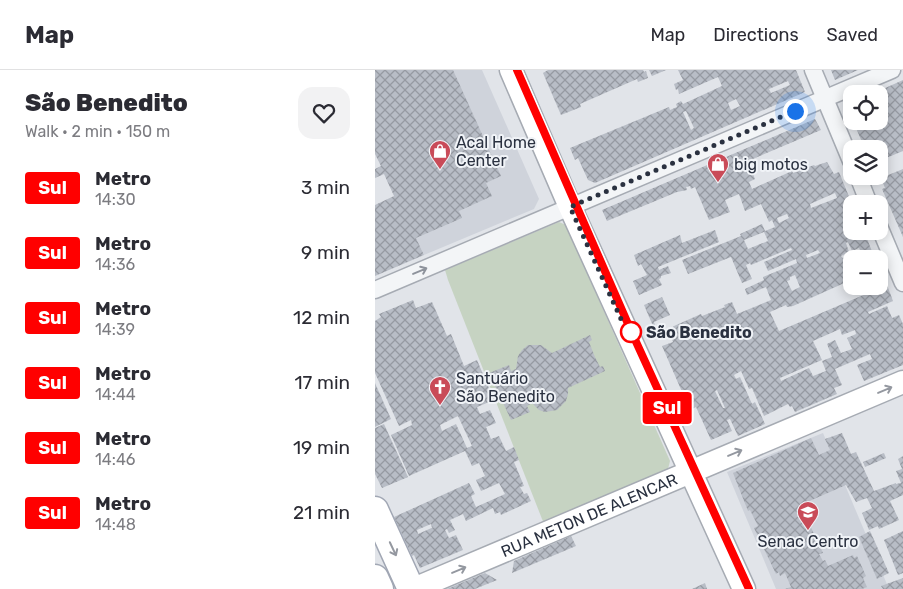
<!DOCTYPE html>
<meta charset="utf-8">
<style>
:root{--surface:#fff;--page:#f2f2f3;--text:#2b2b33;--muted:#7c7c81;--line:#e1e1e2}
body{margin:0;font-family:Rubik,sans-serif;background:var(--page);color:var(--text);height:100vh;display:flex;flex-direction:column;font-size:19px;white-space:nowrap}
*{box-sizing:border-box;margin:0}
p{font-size:16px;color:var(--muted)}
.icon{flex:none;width:28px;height:28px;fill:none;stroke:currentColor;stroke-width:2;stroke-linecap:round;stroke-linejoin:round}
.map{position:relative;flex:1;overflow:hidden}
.drawer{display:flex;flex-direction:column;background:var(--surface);width:375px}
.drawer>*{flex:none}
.badge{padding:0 10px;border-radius:4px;font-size:18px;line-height:32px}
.fabs{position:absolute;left:468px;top:15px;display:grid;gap:10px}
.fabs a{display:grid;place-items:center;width:45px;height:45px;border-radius:10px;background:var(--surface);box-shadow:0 2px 12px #0003;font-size:25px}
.you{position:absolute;width:25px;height:25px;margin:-12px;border:4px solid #fff;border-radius:50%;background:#1a73e8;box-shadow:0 0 0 8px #1a73e833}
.map>.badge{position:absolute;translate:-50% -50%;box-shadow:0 0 0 2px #fff}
.round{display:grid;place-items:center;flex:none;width:52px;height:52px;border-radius:15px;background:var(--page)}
.head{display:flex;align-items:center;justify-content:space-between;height:85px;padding:0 25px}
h1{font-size:24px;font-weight:800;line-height:38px}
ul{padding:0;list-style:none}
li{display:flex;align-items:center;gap:15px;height:65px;padding:0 25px}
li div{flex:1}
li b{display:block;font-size:19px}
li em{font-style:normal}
li .badge{min-width:55px;font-weight:700;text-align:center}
header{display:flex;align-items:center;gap:30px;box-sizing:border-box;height:70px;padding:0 25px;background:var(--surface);border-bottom:1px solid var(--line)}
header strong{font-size:24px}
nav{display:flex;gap:28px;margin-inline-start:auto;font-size:18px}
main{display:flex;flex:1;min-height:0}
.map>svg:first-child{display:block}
.built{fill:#cfd3db}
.park{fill:#c6d3c2}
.building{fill:url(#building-cross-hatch);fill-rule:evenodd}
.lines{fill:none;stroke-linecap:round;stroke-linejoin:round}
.street-casing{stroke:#a6abb3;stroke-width:19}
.secondary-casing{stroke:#a6abb3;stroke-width:25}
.primary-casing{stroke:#a1a7b4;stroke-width:29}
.street{stroke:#f3f5f7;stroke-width:16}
.secondary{stroke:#fff;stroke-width:22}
.primary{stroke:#fff;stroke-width:26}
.oneway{stroke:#8e939c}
.oneway2{stroke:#9498a0}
.line-casing{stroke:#fff;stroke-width:11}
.line{stroke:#f00;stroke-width:8}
.walk{stroke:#2a3140;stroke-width:5;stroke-dasharray:0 9}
.stop-dot{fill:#fff;stroke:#f00;stroke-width:2.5}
.labels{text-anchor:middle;stroke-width:4;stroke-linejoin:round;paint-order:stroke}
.poi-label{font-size:16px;fill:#2a3140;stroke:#f0f3f7;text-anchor:start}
.stop-label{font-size:16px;font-weight:bold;fill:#2a3140;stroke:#f0f3f7;text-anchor:start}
.street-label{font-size:16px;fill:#2a3140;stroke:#f0f3f7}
</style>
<header>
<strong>Map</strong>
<nav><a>Map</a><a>Directions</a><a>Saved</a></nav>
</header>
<main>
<section class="drawer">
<div class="head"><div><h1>São Benedito</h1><p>Walk · 2 min · 150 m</p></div><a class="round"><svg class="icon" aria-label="heart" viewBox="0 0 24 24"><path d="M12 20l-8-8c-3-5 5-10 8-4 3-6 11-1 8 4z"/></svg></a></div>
<ul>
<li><span class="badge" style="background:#f00;color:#fff">Sul</span><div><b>Metro</b><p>14:30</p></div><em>3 min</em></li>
<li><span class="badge" style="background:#f00;color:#fff">Sul</span><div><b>Metro</b><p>14:36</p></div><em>9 min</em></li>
<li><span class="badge" style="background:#f00;color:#fff">Sul</span><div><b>Metro</b><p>14:39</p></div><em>12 min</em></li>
<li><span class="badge" style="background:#f00;color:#fff">Sul</span><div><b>Metro</b><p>14:44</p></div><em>17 min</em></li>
<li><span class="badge" style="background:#f00;color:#fff">Sul</span><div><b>Metro</b><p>14:46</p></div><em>19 min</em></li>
<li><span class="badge" style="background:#f00;color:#fff">Sul</span><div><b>Metro</b><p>14:48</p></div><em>21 min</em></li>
</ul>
</section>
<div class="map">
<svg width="528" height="519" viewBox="0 0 528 519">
<defs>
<pattern id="building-cross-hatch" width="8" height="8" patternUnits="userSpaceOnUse" patternTransform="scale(1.25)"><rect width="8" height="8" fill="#b8bdc6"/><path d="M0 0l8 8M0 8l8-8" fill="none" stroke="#969aa2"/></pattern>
</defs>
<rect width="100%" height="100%" fill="#e1e4e9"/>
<g class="built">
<polygon points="0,0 107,0 164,129 159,139 49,185 0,80"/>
<polygon points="448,363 514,519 401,519 352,402"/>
</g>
<polygon class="park" points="184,152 191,155 295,391 293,399 288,404 169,454 73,210 70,200"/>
<g class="building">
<polygon points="0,0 78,0 126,106 111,113 117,126 84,141 87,148 41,168 49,185 0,206 0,135 19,126 9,104 0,108 0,99 6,96 0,84"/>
<polygon points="173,0 268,0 269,2 271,1 273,8 263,12 262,9 205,34 206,37 186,45 168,3"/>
<polygon points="274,0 291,0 277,6"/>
<path d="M303 0H421L430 22 220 113 213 110 203 88 200 90 195 78 294 37 295 40 302 37 301 34 306 31 308 34 347 16 343 7 304 24 303 19 301 20 299 14 308 10ZM413 11 415 15 396 23 394 19ZM361 29 365 36 356 40 353 33ZM311 41 319 58 316 60 308 42Z"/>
<polygon points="456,0 483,0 460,10"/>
<polygon points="528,10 528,81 504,91 504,79 490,79 478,51 504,51 504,24 497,24"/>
<polygon points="476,32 476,47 471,35"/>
<path d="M440 49 446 60 373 91 380 109 374 112 377 119 417 101 418 103 439 95 440 96 452 92 459 104 464 102 477 134 476 161H489L500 189H476V196L473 197 474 199 476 198V210L418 236 412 237 411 235 395 242 404 261 512 215 518 231 493 242 494 244 512 236 517 248 524 245 528 254V295L489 311 482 295 497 289 495 284 460 299 467 315 459 318 462 324 420 342 417 336 415 337 413 334 389 346 377 318 374 319 366 301 359 305 361 309 365 307 377 334 380 332 390 354 363 366 355 349 352 350 357 361 336 370 321 337 315 340 287 276 298 272 295 265 301 263 298 256H299L326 244 327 246 350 237 349 235 357 232 362 244 396 230 391 217 372 225 370 219 389 210 388 207 422 193 421 189 393 201 389 192 417 180 416 178 376 195 375 193 371 195 377 209 367 213 356 187 313 204 307 190 366 166 365 164 387 154 390 161 400 157 397 150 394 152 386 134 370 141 364 124 350 130 355 142 334 150 320 117 316 119 315 116 311 117 312 120 302 122 232 151 227 140ZM460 123 462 128 436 138 435 134ZM412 144 414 148 404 153 402 148ZM389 162 393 171 373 179 369 170ZM473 172 477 181 484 178 485 180 467 188 466 186 474 182 471 173ZM443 180 445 183 432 188 431 185ZM420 205 425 217 417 221 412 211 415 210V207ZM465 259 467 265 480 260 481 264 472 268 477 279 466 283 460 270 452 274 457 287 447 291 451 301 438 306 434 298 406 311 405 308 447 290 438 271ZM342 320 350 338H348L340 321Z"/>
<polygon points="528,99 528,167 507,119 510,118 506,108"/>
<polygon points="340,160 344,172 283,197 284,200 293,196 296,203 286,206 286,208 284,209 287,215 264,225 258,211 272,205 266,194 263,196 259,185 305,165 307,173"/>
<polygon points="287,227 295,245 279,252 280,255 278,256 269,235"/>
<path d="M38 230 41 238 57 232 72 266 76 264 89 296 102 290 119 330 102 337 105 344 115 340 121 353 111 357 116 369 124 366 131 381 139 377 144 390 139 392 149 416 145 417 149 424 152 423 156 431 126 445 125 442 120 444 118 438 91 451 88 444 75 450 80 460 74 463 72 459 70 460 74 468 81 465 88 480 45 498 39 485 37 486 19 447 94 413 100 424 96 426 101 437 130 424 124 413 106 421 101 410 110 406 104 393 97 396 90 381 34 406 16 365 37 355 36 350 24 356 0 303V251L6 247 4 244ZM83 346 97 376 92 378 81 354 67 361 65 355ZM56 454 57 458 61 456 43 464 42 460Z"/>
<polygon points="215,265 217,270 214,272 220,287 225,297 228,296 230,301 193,318 193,324 191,331 182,340 170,342 164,340 157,333 152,336 155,342 136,350 114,303 134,295 136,301 141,299 143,286 147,280 153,275 166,275 177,283"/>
<polygon points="0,313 16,349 0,357"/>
<polygon points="9,354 33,407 7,418 0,404 0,358"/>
<polygon points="467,363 476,384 481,382 499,421 521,413 521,414 526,413 521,401 527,399 523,389 528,386 528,425 515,431 524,450 504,459 503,456 494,460 487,443 497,438 492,428 481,432 471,415 423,436 426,436 448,483 444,484 448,491 450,490 453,496 478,485 479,488 482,486 491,506 488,508 492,517 487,519 410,519 416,517 410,503 405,506 404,502 401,504 379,458 383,456 375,440 373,441 358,403 436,368 444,385 455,380 450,369"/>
<polygon points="509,383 511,388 490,397 488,392"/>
<polygon points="495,461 514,503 502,509 484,467"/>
<polygon points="528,461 528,503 523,505 509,470"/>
<polygon points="196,466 201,476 137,503 139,491"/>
<polygon points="110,503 122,510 100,519 72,519"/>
<polygon points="528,508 528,519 508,519 506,516"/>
<polygon points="330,513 332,519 317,519"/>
</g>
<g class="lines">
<g class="street-casing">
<g id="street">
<polyline points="438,0 476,91"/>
<polyline points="483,106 494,134"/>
<polyline points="504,156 528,213"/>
<polyline points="0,220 517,0"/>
</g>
</g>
<g class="secondary-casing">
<g id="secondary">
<polyline points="136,0 195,137 369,519"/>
<path id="s1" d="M39 519 528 312"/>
</g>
</g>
<g class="primary-casing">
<g id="primary">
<polyline points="0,440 36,519"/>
<polyline points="0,508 5,519"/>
</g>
</g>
<use href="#street" class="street"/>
<use href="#secondary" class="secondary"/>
<use href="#primary" class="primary"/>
</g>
<defs><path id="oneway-shaft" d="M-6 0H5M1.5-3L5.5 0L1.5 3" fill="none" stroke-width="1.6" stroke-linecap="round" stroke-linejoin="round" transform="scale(1.25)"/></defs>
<use class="oneway" href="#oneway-shaft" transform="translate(45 201) rotate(-23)"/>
<g class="oneway2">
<use href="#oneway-shaft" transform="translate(510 320) rotate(-23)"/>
<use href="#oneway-shaft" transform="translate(360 383) rotate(-23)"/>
<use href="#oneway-shaft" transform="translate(18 479) rotate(65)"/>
<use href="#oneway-shaft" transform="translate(84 500) rotate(-23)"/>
</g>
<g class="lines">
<g class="line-casing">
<polyline id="line" points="142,0 257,263 374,519"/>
</g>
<use href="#line" class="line"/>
<polyline class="walk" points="256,262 251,260 195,137 420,41"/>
</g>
<defs>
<g id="shop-pin" transform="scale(1.125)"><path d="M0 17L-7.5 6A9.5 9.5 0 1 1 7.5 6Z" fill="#c94b58" stroke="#f0f3f7"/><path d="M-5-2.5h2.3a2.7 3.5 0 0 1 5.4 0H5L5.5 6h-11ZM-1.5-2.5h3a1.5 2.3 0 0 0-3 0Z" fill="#fff"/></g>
<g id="church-pin" transform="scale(1.125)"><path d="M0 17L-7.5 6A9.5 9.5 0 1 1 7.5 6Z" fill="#c94b58" stroke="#f0f3f7"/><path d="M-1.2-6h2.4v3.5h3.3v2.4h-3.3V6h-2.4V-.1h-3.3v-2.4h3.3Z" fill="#fff"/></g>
<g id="university-pin" transform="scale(1.125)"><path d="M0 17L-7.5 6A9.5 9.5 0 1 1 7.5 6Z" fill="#c94b58" stroke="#f0f3f7"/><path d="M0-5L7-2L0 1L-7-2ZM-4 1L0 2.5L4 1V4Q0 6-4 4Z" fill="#fff"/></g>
</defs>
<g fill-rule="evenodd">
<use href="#shop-pin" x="65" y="81"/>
<use href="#shop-pin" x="343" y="94"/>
<use href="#church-pin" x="65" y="317"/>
<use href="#university-pin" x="433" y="442"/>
</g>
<circle class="stop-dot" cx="256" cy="262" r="10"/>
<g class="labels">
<g class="poi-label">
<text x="81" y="78">Acal Home<tspan x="81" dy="18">Center</tspan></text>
<text x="359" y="100">big motos</text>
<text x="81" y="314">Santuário<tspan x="81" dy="18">São Benedito</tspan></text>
<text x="433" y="477" text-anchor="middle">Senac Centro</text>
</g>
<g class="stop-label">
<text x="271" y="268">São Benedito</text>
</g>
<g class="street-label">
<text dy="6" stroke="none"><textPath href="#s1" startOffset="190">RUA METON DE ALENCAR</textPath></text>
</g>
</g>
</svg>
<div class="fabs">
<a><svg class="icon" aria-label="locate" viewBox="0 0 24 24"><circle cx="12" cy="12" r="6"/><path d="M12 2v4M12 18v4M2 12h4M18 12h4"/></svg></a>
<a><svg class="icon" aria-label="layers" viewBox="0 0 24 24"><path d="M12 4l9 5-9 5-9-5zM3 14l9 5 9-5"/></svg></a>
<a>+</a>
<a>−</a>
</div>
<div class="you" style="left:420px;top:41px"></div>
<b class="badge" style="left:292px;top:338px;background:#f00;color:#fff">Sul</b>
</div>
</main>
